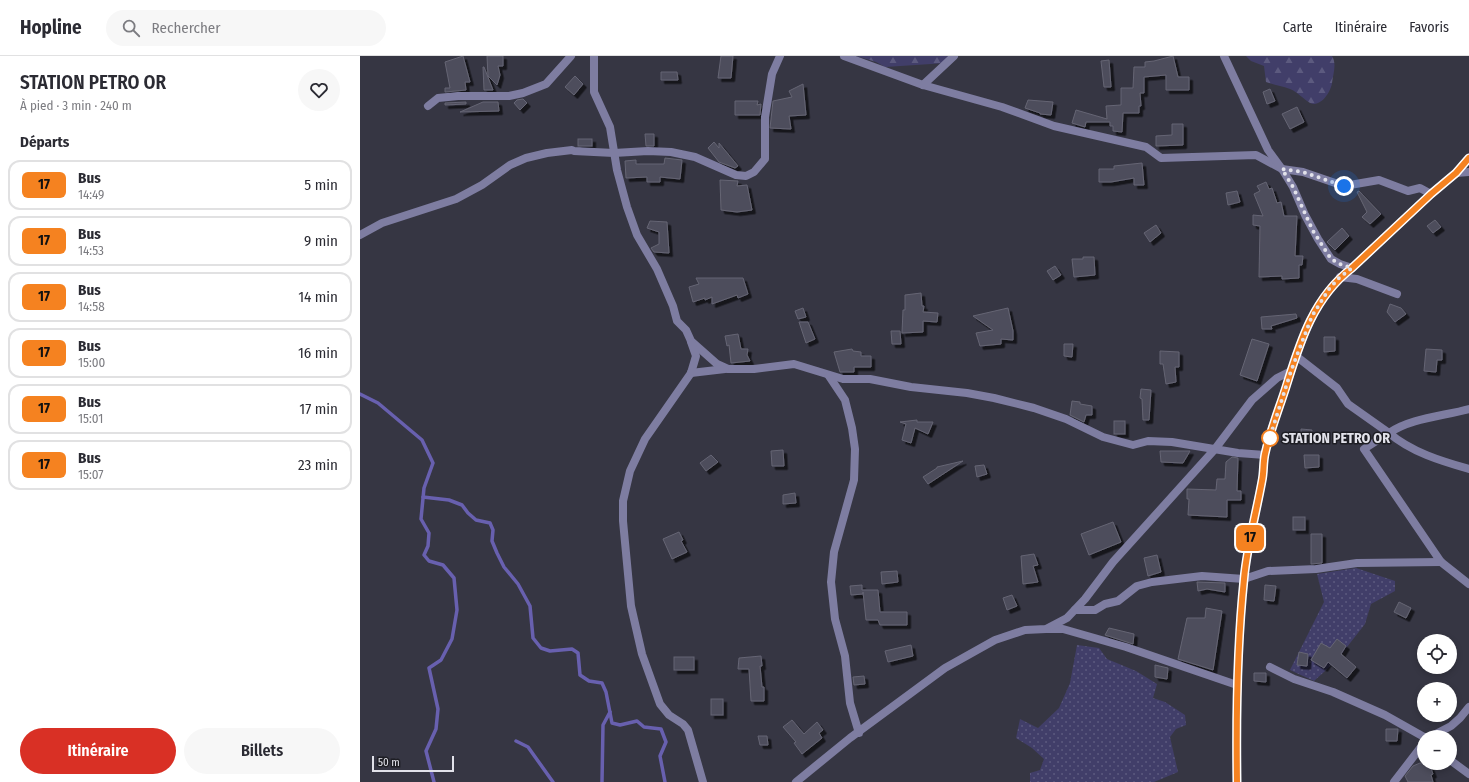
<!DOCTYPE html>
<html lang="fr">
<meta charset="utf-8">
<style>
:root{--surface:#fff;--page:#f7f7f7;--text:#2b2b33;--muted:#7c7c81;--line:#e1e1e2;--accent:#d93025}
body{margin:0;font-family:"Fira Sans Condensed",sans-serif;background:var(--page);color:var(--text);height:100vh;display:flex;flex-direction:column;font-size:15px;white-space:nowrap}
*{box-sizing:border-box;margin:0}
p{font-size:13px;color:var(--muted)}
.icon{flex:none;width:22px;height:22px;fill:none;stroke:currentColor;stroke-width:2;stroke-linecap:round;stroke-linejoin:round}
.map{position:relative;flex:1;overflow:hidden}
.drawer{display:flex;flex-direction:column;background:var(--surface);width:360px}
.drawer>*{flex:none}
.badge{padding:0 8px;border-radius:6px;font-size:14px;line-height:26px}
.fabs{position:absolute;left:1057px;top:578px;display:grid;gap:8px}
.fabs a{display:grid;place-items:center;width:40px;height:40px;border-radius:50%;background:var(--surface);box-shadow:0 2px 6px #0003;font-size:20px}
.scale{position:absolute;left:12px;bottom:10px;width:82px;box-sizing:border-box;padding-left:4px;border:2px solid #e2e2ea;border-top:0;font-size:11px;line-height:14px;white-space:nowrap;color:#e2e2ea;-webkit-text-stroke:3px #1e1e24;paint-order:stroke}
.you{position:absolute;width:20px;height:20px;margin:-10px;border:3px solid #fff;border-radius:50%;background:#1a73e8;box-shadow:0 0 0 6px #1a73e833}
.map>.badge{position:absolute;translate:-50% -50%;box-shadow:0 0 0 2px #fff}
h2{padding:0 20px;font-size:15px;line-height:36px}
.round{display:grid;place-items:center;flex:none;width:42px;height:42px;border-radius:21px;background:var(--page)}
.overview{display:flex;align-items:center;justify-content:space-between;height:68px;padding:0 20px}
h1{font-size:19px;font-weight:600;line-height:30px}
.button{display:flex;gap:8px;margin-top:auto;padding:8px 20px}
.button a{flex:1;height:46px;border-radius:24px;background:var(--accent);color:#fff;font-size:16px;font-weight:600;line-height:46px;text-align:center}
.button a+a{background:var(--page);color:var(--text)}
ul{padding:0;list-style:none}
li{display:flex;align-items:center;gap:12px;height:50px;margin:0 8px 6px;padding:0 12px;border:2px solid var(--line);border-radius:12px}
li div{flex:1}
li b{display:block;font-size:15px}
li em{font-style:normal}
li .badge{min-width:44px;font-weight:700;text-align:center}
header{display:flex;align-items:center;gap:24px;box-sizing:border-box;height:56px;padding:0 20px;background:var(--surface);border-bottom:1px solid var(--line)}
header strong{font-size:19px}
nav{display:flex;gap:22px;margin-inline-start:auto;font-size:14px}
.search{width:280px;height:36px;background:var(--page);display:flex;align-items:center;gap:10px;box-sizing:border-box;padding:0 14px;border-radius:22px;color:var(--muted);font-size:15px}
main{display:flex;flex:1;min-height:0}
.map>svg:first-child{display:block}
.grass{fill:url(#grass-dots)}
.forest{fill:url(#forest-firs)}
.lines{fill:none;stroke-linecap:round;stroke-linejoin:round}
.stream{stroke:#6860af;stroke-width:3.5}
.building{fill:#4e4d5b;stroke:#656574;filter:url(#shadow)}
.minor{stroke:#7e7da1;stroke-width:8}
.tertiary{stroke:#7e7da1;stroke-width:8}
.line-casing{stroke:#fff;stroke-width:9}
.line{stroke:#f58220;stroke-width:6}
.walk{stroke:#e2e2ea;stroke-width:4;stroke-dasharray:0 7.2}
.stop-dot{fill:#fff;stroke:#f58220;stroke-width:2}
.labels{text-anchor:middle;stroke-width:3;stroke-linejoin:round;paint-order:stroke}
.stop-label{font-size:14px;font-weight:bold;fill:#e2e2ea;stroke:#1e1e24;text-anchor:start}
</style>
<header>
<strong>Hopline</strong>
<div class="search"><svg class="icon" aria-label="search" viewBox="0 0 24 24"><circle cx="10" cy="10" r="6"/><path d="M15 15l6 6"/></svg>Rechercher</div>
<nav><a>Carte</a><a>Itinéraire</a><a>Favoris</a></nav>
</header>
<main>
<section class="drawer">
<div class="overview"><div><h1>STATION PETRO OR</h1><p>À pied · 3 min · 240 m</p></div><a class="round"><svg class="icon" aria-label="heart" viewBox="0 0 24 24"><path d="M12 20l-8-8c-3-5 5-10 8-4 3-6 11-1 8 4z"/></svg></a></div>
<h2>Départs</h2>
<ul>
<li><span class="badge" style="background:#f58220;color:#111">17</span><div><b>Bus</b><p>14:49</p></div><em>5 min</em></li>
<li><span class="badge" style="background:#f58220;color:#111">17</span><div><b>Bus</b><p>14:53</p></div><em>9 min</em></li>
<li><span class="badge" style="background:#f58220;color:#111">17</span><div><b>Bus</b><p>14:58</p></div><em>14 min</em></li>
<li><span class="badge" style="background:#f58220;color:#111">17</span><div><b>Bus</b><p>15:00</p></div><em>16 min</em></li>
<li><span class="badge" style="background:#f58220;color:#111">17</span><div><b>Bus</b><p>15:01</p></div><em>17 min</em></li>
<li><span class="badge" style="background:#f58220;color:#111">17</span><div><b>Bus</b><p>15:07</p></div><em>23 min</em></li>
</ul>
<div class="button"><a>Itinéraire</a><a>Billets</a></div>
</section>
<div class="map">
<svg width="1109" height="726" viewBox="0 0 1109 726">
<defs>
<pattern id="grass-dots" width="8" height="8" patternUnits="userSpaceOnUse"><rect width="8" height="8" fill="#413e69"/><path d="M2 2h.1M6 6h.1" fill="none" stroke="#5c5a7f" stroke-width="1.8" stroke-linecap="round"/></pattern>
<pattern id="forest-firs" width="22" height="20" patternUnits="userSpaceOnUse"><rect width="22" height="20" fill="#413e69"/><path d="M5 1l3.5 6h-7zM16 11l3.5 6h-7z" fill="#5c5a7f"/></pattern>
<filter id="shadow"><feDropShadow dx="3.5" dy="3.5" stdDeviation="0" flood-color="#0009"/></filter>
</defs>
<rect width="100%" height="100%" fill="#363643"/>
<g class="grass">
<polygon points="996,512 1035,525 1035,535 1011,548 1005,568 976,605 954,625 930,614 964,546 957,518"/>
<polygon points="717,589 739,592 747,603 776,615 797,628 793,642 805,646 825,659 826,669 816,673 810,681 818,716 794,726 670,726 670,717 680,714 684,703 672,692 656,682 660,663 678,672 699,652 710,627"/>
</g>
<g class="forest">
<polygon points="496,0 592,0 586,7 525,11 516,6"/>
<path d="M886 0H972C977 8 973 18 972 27 971 35 961 52 950 47 943 43 938 36 930 33 922 30 914 29 906 26L904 10 891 5Z"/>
</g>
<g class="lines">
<g class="stream">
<polyline points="0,338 18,347 62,384 73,407 64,432 61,463 69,477 68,490 64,499 69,505 83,509 94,522 97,554 92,583 81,604 69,612 78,653 76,673 66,695 74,726"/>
<polyline points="63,441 89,444 102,449 108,457 116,464 130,467 133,474 132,485 137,497 144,511 158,528 170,550 173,582 181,592 190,595 212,593 218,597 220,619 229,625 242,627 246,636 252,667 260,669 277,665 284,671 301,673 306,686 300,700 305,726"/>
<polyline points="156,685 168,691 193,726"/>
<polyline points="242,726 243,669 250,656"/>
</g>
</g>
<g class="building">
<polygon points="103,0 110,26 105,26 106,34 85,36 85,32 90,32 85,6"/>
<polygon points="127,0 143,0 143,10 138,10 140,19 137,29 128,20"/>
<polygon points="361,0 373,0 371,22 358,22"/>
<polygon points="813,0 818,21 829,21 829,34 806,34 806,19 784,21 784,37 780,37 781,50 779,50 779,57 763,57 762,76 753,75 753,70 750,70 750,66 726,66 725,71 712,67 716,54 747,63 746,50 761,49 761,32 773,32 774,11 785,11 785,6 794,5"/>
<polygon points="749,4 751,31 744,31 741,5"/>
<polygon points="123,11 124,11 133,34 124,34"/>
<polygon points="301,16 317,16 318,24 301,24"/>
<polygon points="215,20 223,28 214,39 205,31"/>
<polygon points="443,28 446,59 429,60 431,73 410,72 413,45 432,41 429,35"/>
<polygon points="910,33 915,45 907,48 903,36"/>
<polygon points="163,43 167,47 160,54 154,47 157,44"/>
<polygon points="668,44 693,46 691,59 680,58 680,57 665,52"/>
<polygon points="375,45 398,45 397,49 401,48 400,59 375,59"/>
<polygon points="106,46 106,48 85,49 85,47"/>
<polygon points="123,46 138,46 139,55 100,56"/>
<polygon points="937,51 944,66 930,73 922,58"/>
<polygon points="812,68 823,68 823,89 796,90 796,80 812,79"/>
<polygon points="285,78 294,78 294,90 286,90"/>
<rect x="218" y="83" width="14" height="7"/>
<polygon points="354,86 359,92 359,87 378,110 375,112 359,106 348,92"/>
<polygon points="305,102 322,104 320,123 300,121 300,126 287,126 287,121 266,122 265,105 276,104 276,108 304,108"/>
<polygon points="782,107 784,129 774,129 774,122 751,126 739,126 739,113 754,113 754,110"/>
<polygon points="360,124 378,125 377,130 387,129 392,154 377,156 361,154"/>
<polygon points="906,126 909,133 912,132 917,147 921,146 924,160 937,160 935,200 943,200 942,209 939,209 939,222 922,223 922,220 899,221 900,170 893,169 893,159 903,160 894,138 900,135 897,130"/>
<polygon points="877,135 880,146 868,149 866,137"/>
<polygon points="999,135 1021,158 1010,168 1002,161 1007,156 997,136"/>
<polygon points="1075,164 1081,171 1073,177 1067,170"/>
<polygon points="290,165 307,166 309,197 294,196 291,192 299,188 299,176 287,172"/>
<polygon points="796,169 801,177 790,186 784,177"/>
<polygon points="982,172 989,180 975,194 967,186"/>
<polygon points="723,201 734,201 735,219 714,221 712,203 723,203"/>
<polygon points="695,210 701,219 693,224 687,215"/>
<polygon points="336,222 383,222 388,238 378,242 377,239 352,248 352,241 345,244 345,242 333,246 329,231 339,228"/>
<polygon points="561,237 562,250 564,250 563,256 578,257 577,266 563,265 563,276 542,277 543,254 545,254 545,239"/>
<polygon points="1030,248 1041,252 1046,258 1035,266 1027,256"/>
<polygon points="443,252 446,261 438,263 435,255"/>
<polygon points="648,252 653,275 653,284 641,283 641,288 620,290 616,277 633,274 613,260"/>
<polygon points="936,258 937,262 911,270 912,273 902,273 901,261"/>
<polygon points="439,266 448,266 455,283 446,287"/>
<polygon points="531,275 540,275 541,288 532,288"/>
<polygon points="378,278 381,293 388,293 387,299 390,305 371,307 369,289 367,290 365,280"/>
<polygon points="964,281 975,281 975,295 964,296"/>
<polygon points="892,283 909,288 897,325 880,319"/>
<polygon points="704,288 713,288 712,301 704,300"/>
<polygon points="492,293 493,295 501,296 501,300 511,300 511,311 494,311 494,316 480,316 474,296"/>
<polygon points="1066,293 1082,294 1082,304 1077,304 1076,316 1064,315"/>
<polygon points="800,295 819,296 819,311 815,311 816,326 806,328 803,308 800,308"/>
<polygon points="781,333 791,334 789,364 783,364 782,343 780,342"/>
<polygon points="712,345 720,346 720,348 732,350 732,359 726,359 724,366 710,359"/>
<polygon points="557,364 557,366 573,366 568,378 555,372 551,387 542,384 546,368 540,366"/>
<rect x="754" y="365" width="11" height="13"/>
<polygon points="941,373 952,374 951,383 941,382"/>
<polygon points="423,394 424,410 412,410 411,395"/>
<polygon points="800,395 830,395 823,407 801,406"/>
<polygon points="351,399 358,406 346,415 340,407"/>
<polygon points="944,399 959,399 959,411 945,412"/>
<polygon points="872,401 878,402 877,435 881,435 881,444 867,444 867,461 828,459 829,443 827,443 827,433 856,434 857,423 865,423 866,406"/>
<polygon points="603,405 568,428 563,421 577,412 577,411"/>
<polygon points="624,409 627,418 617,421 615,410"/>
<polygon points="435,437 436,447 423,448 423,439"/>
<rect x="933" y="461" width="12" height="13"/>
<polygon points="753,466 761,486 729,499 721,478"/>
<polygon points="319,476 323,484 321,485 327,496 312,503 303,483"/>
<polygon points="951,478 962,478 962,507 951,508"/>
<polygon points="674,498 678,509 673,510 678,526 663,528 661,500"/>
<polygon points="797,499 801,516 788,520 784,502"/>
<polygon points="537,515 538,526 522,528 521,516"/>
<polygon points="837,526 865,527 865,536 847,533 838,535"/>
<polygon points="502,529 502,534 518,534 520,556 547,556 547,569 520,569 518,564 506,564 503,536 503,538 491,539 490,530"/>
<polygon points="905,529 916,530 914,545 904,544"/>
<polygon points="652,539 657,550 647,554 643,542"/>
<polygon points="1039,546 1051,552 1046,562 1034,556"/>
<polygon points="846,552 862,555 853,614 818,603 827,562 845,562"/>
<polygon points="749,572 774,578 773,588 745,579"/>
<polygon points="977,583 986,590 981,598 996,611 987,622 968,606 964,612 951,604 961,587 970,592"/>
<polygon points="551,589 553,600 528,606 525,595"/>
<polygon points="939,596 948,598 947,610 937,609"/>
<polygon points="401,600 402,610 400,610 402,631 404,631 404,645 391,645 389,613 378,613 379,602"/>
<rect x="314" y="601" width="20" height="13"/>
<polygon points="795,609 808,612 807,623 795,621"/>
<polygon points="894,617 906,617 906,626 894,625"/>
<polygon points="504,620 505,628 494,629 493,621"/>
<rect x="351" y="643" width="12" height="16"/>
<polygon points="432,664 444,678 457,666 463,674 459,677 462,682 442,698 434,687 436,686 423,671"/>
<polygon points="1026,673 1038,673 1037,685 1026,685"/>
<polygon points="398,680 407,680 408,689 400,689"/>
<polygon points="1060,707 1069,707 1073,718 1071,719 1073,726 1048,726 1045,720 1053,710"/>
</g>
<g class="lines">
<g class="minor">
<polyline points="234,0 234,36 250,71 257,114 267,151 277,179 297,213 313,250 317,265 326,274 331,285 357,308 368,313 394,313 434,308 483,323 510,323 551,331 607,337 634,342 674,352 706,363 743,381 773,389 788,385 812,386 878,397 905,399"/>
<polyline points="484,0 563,29 642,51 694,70 786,91 801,102 896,99 922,113 943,116 984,130 1019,124 1048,135 1060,132 1071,138"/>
<polyline points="864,0 908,94 922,113 933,131 945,159 958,183 971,203 980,208 992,212"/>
<polyline points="563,29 594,0"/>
<polyline points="68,50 78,42 98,40 149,40 163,37 186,28 211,0"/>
<polyline points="1096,117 1109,116"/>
<polyline points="0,179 22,167 96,143 122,129 150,109 166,102 187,97 212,94 214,95 254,97 288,95 311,96 335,101 376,119 386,120 394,116 405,103 405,61 412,18 420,0"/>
<polyline points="980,221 997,223 1037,238"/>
<polyline points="331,286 336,300 331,317 285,383 270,415 263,445 263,465 271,550 282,598 300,648 309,659 323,668 328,674 343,726"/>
<polyline points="936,300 977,332 988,348 1029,377 1004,393 1081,506 1109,528"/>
<polyline points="331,317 365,313"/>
<polyline points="469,320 485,344 492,372 495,393 494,424 474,496 471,526 475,563 485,600 490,647 499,677"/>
<path d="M1109 353C1084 360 1050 362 1029 377 1051 396 1081 405 1109 413"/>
<polyline points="715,554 735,554 745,548 758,545 777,530 792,526 842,520 884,523 908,515 956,513 997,507 1081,506"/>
<polyline points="687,573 703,573 766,591 877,629"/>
<polyline points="910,611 934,623 973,636 1025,659 1064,681"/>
<polyline points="1070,681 1091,670 1100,662 1109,651"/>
<polyline points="1090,704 1109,718"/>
<polyline points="436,726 490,682 585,612 635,584 665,574 686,573 707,562 725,543 753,506 855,393 892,344 917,322 931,315"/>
<polyline points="1034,726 1064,687"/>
</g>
<path class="tertiary" d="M877 726C876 658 877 590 884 523 887 490 896 458 902 425 904 416 903 407 905 398 910 374 920 351 927 328 941 284 954 241 992 212L1071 138 1096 117 1109 102"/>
</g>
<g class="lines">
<g class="line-casing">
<path id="line" d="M877 726C876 658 877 590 884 523 887 490 896 458 902 425 904 416 903 407 905 398 910 375 919 353 926 331 940 286 953 242 992 212L1071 138 1096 117 1109 102"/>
</g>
<use href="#line" class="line"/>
<polyline class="walk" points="910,382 909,384 931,315 952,260 969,233 980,221 992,212 980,208 971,203 953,175 933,131 922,113 943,116 984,130"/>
</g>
<circle class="stop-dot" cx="910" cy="382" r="8"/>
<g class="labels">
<g class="stop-label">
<text x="922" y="387">STATION PETRO OR</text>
</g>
</g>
</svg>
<div class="fabs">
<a><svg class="icon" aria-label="locate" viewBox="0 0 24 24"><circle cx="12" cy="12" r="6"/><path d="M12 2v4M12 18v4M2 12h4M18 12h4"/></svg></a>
<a>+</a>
<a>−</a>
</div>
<div class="scale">50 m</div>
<div class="you" style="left:984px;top:130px"></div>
<b class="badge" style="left:890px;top:482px;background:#f58220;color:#111">17</b>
</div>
</main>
